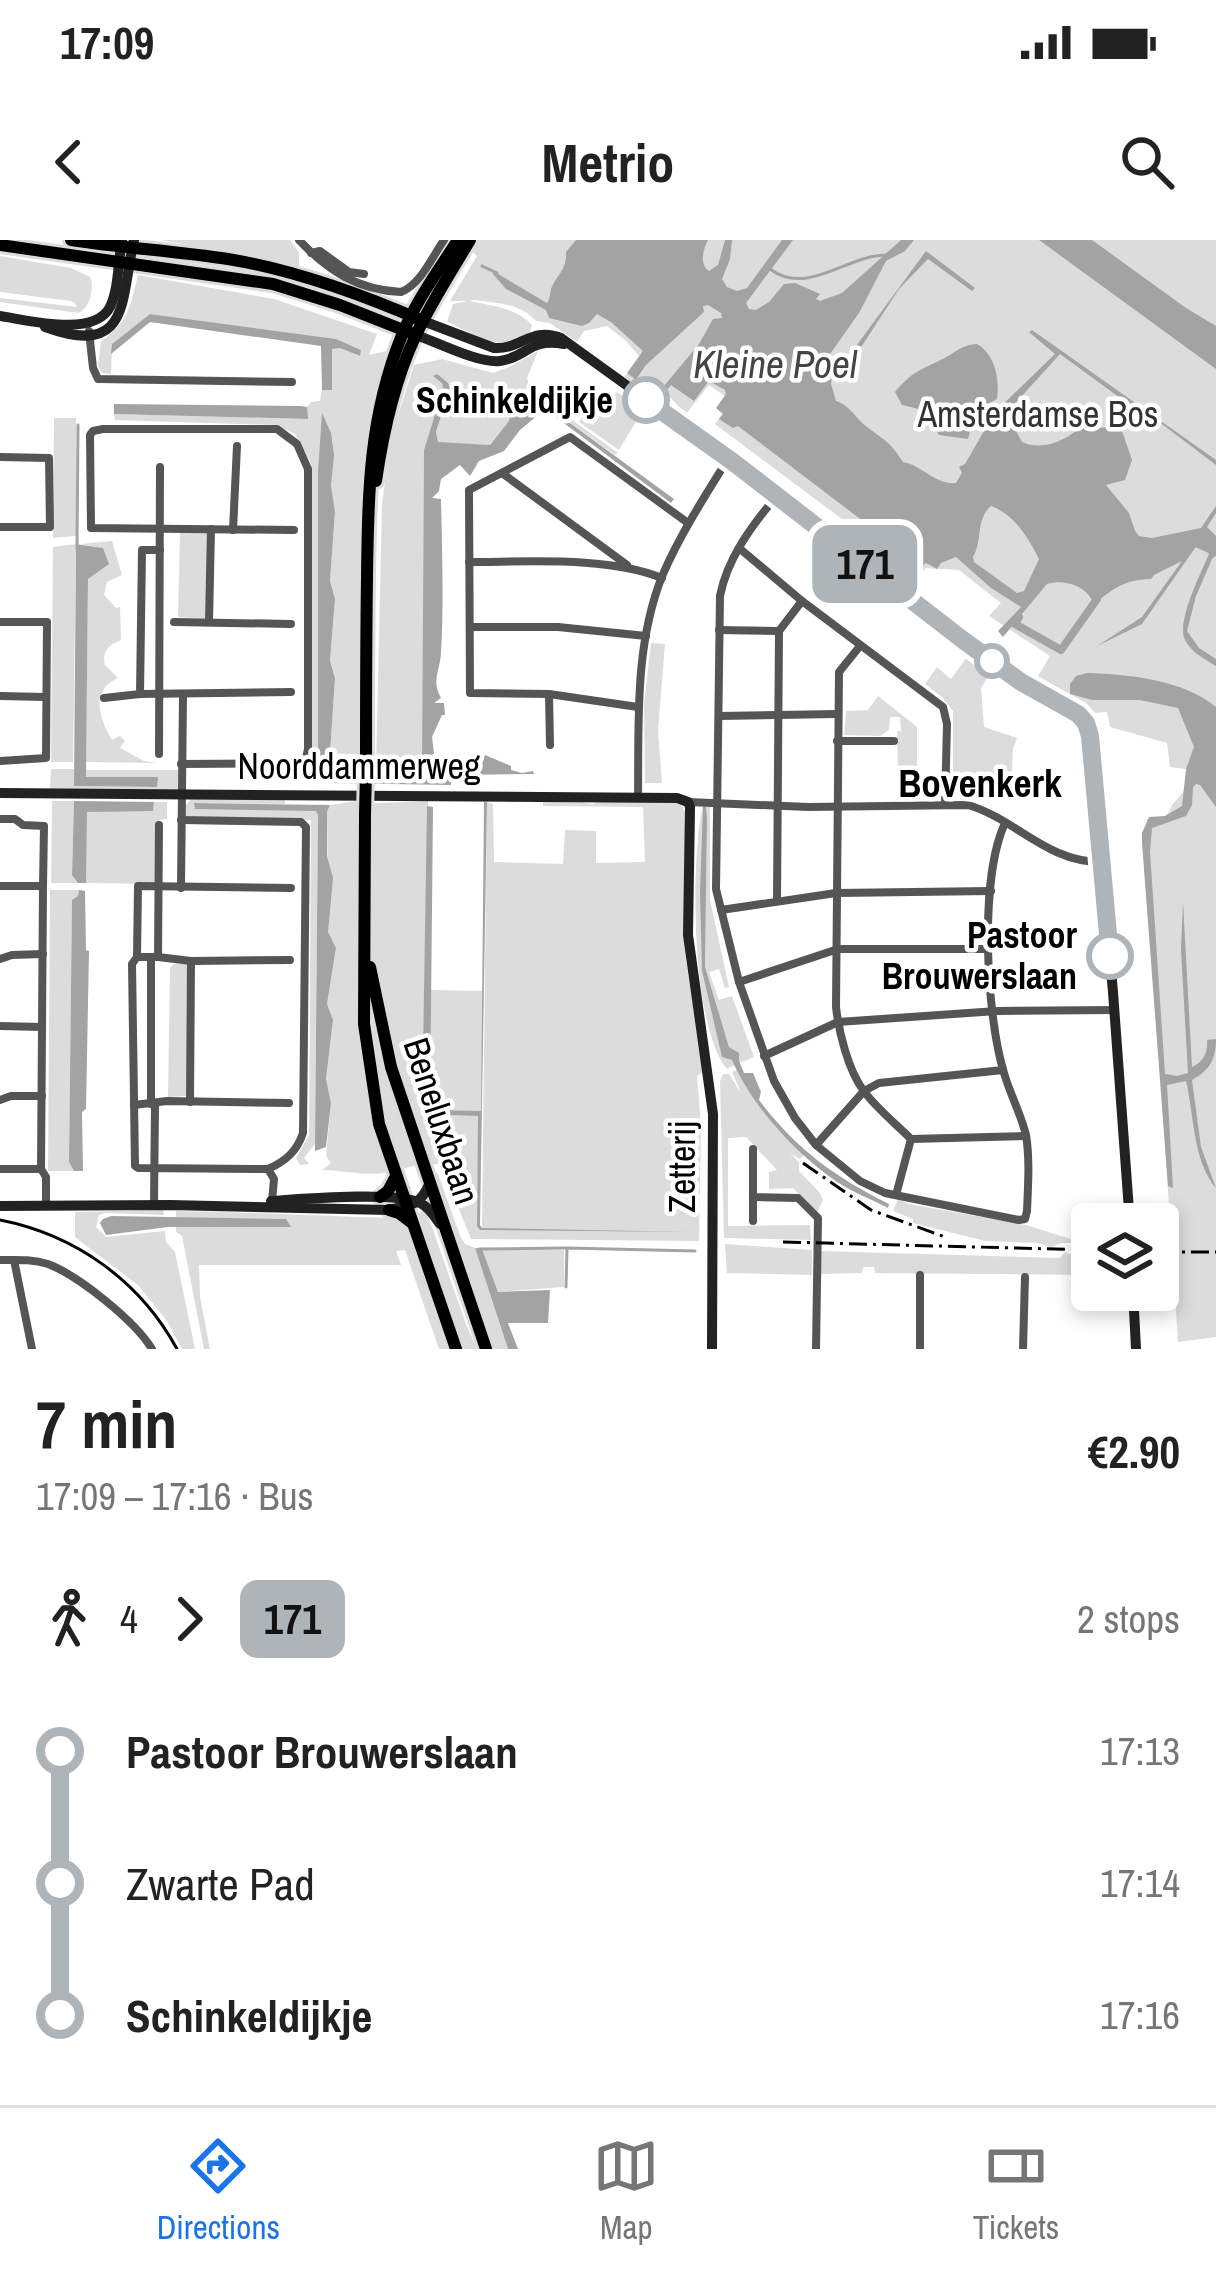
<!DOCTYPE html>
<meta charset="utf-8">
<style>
:root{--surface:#fff;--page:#f2f2f2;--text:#222;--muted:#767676;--line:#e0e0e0;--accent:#1a73e8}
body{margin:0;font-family:"Archivo Narrow",sans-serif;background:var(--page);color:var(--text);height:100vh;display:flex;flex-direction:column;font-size:45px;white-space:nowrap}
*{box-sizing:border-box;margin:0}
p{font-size:39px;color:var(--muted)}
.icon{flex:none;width:66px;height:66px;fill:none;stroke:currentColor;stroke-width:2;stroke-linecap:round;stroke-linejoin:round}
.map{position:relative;height:1109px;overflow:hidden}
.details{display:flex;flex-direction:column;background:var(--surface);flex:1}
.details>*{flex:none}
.badge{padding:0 24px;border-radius:18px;font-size:42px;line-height:78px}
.controls{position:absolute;left:1071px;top:963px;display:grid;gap:24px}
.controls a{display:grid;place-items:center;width:108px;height:108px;border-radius:12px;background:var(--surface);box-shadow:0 6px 18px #0003;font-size:60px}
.map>.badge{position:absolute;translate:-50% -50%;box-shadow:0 0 0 6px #fff}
.legs{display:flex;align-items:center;gap:18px;height:132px;padding:0 36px;font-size:39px}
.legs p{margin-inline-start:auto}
.summary{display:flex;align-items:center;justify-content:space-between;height:204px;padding:0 36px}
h1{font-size:66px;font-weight:700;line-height:90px}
ul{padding:0 36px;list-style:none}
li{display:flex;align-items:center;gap:42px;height:132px;font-size:45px}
li i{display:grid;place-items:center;width:18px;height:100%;margin:0 15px;background:currentColor}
li i::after{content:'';width:30px;height:30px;margin:-15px;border:9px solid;border-radius:50%;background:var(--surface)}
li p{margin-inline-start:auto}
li:first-child i{background:linear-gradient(#0000 50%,currentColor 0)}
li:last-child i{background:linear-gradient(currentColor 50%,#0000 0)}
.status{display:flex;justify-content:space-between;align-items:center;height:84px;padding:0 60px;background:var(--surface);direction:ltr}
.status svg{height:33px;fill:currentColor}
header{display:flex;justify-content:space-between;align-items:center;height:156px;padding:0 36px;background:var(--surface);font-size:54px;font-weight:700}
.menu{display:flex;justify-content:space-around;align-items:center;height:168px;border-top:3px solid var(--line);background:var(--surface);font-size:33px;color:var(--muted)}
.menu a{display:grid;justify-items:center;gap:6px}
.menu .current{color:var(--accent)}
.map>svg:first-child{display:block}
.green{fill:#dcdcdc}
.water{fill:#a3a3a3;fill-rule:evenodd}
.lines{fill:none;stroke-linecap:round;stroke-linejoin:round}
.stream{stroke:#a3a3a3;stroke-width:3}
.canal{stroke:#a3a3a3;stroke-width:8}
.primary-casing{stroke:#dbdbdb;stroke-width:18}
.street{stroke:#555;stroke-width:8}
.secondary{stroke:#222;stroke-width:10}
.primary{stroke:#000;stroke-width:12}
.tram{stroke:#000;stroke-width:3}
.rail{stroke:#000;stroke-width:3;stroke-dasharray:18 6 3 6;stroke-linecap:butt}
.primary-bridge-casing{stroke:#dbdbdb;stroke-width:18;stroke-linecap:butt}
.primary-bridge{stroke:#000;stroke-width:12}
.line-1-casing{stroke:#fff;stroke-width:27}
.line-1{stroke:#afb4b9;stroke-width:18}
.stop-1-dot{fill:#fff;stroke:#afb4b9;stroke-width:6}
.labels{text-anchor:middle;stroke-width:9;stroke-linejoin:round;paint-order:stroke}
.stop-label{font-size:36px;font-weight:bold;fill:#000;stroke:#fff;text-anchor:end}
.park-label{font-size:36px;fill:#333;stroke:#fff}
.street-label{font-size:36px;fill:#000;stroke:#fff}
.water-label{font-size:39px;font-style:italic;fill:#444;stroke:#fff}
.neighbourhood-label{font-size:39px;font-weight:bold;fill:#000;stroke:#fff}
</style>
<div class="status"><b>17:09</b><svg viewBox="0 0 49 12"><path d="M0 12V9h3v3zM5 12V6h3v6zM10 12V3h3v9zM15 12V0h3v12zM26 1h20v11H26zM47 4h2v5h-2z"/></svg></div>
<header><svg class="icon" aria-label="back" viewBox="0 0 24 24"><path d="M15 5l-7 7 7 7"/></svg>Metrio<svg class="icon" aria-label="search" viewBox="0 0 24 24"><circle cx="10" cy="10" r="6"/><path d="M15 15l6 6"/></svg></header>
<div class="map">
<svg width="1216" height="1109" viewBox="0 0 1216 1109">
<rect width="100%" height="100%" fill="#fff"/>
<g class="green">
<polygon points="160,0 290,0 299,12 299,28 248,15"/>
<path d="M468 0H1216V1097L1178 1102 1162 860 1147 579 1165 581 1172 565 1184 551 1191 525 1189 523 1186 529 1170 527 1167 503 1110 487 1107 472 1092 473 1086 467 1085 472 1051 450 1034 443 1050 416 989 376 1001 363 959 330 926 328 918 336 715 184 732 161 709 145 686 174 666 153 658 163 626 138 624 136 629 133 639 116 626 101 607 86 584 91 577 102 550 83 536 81C521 63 496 63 474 60L470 61C492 66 517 68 532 85L530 93C493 113 483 97 447 82L453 64 468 61H450L477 16 468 8Z"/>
<path d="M0 16 71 28 90 37C95 48 90 68 78 73L0 62V58L77 67 75 63 71 61 0 52Z"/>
<path d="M138 35 274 59 377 94 369 115 386 111C354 243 363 381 363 515L330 513 335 438 330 422 335 359 330 341 335 272 331 245 318 232V514L310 515 308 462 311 223 295 194 275 185 115 180 114 174 307 179V167L311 162 320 161 322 150H332V108L340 107 359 116 361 110 336 99 150 74 112 104 111 134 102 133 98 126 101 101C129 82 130 66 138 35Z"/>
<polygon points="538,111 527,138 532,151 618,213 615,215 522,148 512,160 509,181 490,205 438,203 436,192 450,148 434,137 442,143 443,148 424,210 423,529 376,531 382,263 392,194 414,125 442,119 493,133 509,127"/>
<polygon points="617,152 643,170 619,210 579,182 582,177 593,185"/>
<polygon points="54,178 76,178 76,296 53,298"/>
<polygon points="180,292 208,292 206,379 178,377"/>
<path d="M112 301 122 335 107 342 104 355 116 368 120 367 121 400C109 405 102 410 105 425L118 438C90 450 99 478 112 500L120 496 125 501 120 508 144 521 158 523 86 522 88 339 103 308 81 304Z"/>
<polygon points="76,304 73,522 51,522 53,307"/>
<polygon points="651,403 665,404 658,490 662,543 645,543 644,464"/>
<polygon points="972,410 994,427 981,448 984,487 1017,498 1013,509 1012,532 995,561 975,554 953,552 953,471 943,458 925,444 937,427 951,439"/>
<polygon points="878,456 917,487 917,530 898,530 897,491 901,491 900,477 890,477 889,490 880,496 844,495 846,471 868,470"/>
<polygon points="51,529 74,529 75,546 156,547 157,537 86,537 85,530 178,530 178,552 50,551"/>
<polygon points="192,558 285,558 285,564 195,563 317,571 318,575 315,904 304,918 309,924 300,925 296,918 309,895 311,580 185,578 185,566"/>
<path d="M543 559H584L585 563 595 564 596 559 675 563 682 566 685 573 686 720 703 832 697 836 701 885 699 1001 471 999 441 925C419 921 402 931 382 933 362 936 342 930 322 930L331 923 326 916 331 863 326 839 333 781 327 764 336 709 328 692 327 572 330 565 357 561 358 564 428 561 422 873 479 875 477 986 482 988 487 562 493 564 494 622 563 624 565 590 596 591V623L645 622 643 567 543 566Z"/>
<polygon points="52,561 74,561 72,635 78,643 51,643"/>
<polygon points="154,562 167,562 167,579 159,580 159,644 86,643 86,571 153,571"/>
<path d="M703 565H710V660L729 747 725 748 719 729 709 732 719 760 732 756 754 817 739 823 738 813 729 807 705 728 707 580 702 731 722 816 732 819 735 825 727 829C691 786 690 622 703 565Z"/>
<polygon points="50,650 79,650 78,656 72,660 69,922 74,931 48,931"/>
<polygon points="174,724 188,724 187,856 168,857 170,728"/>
<polygon points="431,750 483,751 481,872 430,871"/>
<polygon points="737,830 776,888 805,914 800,919 790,913 799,922 799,931 820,953 823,960 817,973 793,948 769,949 769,932 777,930 746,897 728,898 728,986 810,985 811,1000 724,998 720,841 723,834 729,834 741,853 732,832"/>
<polygon points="429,930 438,934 461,998 465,1004 475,1008 508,1109 491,1109"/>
<polygon points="898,959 909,964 1026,985 1083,1003 1062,1003 1051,1007 1037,1003 985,1001 913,983 913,979 893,971"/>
<polygon points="163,970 164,975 105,973 99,975 96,987 106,997 165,991 166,1002 175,1012 195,1109 182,1109 167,1081 139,1046 75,997 75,972"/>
<polygon points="426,970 466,1084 477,1109 460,1109 414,975"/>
<path d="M176 971C249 972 320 976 393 978L408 987 451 1109H439L405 1010 396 1011 401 1025H199L200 1057 210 1109H204L182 996 176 992V987L290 986 286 979 176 978Z"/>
<polygon points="725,1004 812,1010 812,1035 727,1033"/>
<polygon points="482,1009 564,1010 564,1047 498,1052"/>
<polygon points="820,1011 1060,1018 1065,1012 1075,1016 1092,1014 1092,1035 875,1033 874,1027 863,1027 862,1033 821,1034"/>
</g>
<g class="water">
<path d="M576 0H708C703 10 699 24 709 31L718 25 725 0H732L730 19 722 39 727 47 737 51 747 48 782 0H793L746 63 749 69 756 70 769 62 784 44 795 43 820 54 816 59 820 61 842 53 901 0H914L905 11 886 21 859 73 830 114 829 120 833 125 837 126 848 117 926 11 975 48 972 51 928 19 899 49 854 118 832 136 831 144 836 161C851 166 855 178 867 187 886 202 888 199 903 222 922 225 935 245 956 243L962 233 959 227 965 224 995 172 1055 114 1029 92 1032 90 1216 220V225L1150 175 1127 163 1060 114 1002 178 1016 191 1022 202C1043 212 1071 199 1085 182L1100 188 1114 186 1122 191 1132 220 1125 240 1106 245 1129 273 1135 291 1139 296 1152 298 1201 288 1216 266V273L1207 287 1216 296V315L1212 319 1196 356 1187 391 1199 408 1216 419V426C1206 420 1191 412 1185 400 1176 382 1201 333 1209 314L1205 305 1201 303 1195 308 1142 384 1097 406 1142 377 1182 321 1154 335 1151 339C1121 339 1109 353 1086 370L1092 360C1084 345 1063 339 1047 344L1003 397 998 391 1021 367 991 348 956 317 941 323 937 329 926 323 922 326 738 186 733 188 719 179 723 174 716 168 726 154 725 150 709 141 694 161 671 145 660 158 627 133 643 111 611 82 597 74 589 83 582 86 549 78 546 70 506 49 492 33 498 34 547 63C550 59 550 54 551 49 557 34 567 30 566 12ZM708 65 721 73 722 78 713 79 699 104 659 152 637 138 646 125 704 72 703 66ZM991 266C1014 274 1028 297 1039 319L1024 351 1017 353 974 322 973 317C983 301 975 280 991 266Z"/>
<polygon points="1039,0 1092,0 1186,68 1216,86 1216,129"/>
<polygon points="150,74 336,99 361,110 360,116 340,108 332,109 332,150 322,150 321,106 150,82 111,114 112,104"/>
<path d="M977 104C995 114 1000 140 997 159L975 172 968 199 939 195 923 170 902 165 895 152C915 128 923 130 948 116 960 109 963 105 977 104Z"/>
<path d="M437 134 448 143 450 148 436 192 438 202 490 205 509 181 512 160 522 148 674 259 671 263 545 169 520 190 504 211 479 221 470 236 460 225 441 239 439 251 432 258 441 259C442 310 444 362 441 413 440 431 431 441 441 458L434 463H444L445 475H442L432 497 434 513 432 515 445 530 479 531 485 515 511 526V530L522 533 533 531 534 534 459 535 451 537V545L327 543V540L406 543 422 536 424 210 443 148 442 143 433 136Z"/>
<polygon points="114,164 301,166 307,167 308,179 114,174"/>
<path d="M322 173 331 193 334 215 331 245 335 272 330 341 335 359 330 421 335 438 330 513 323 527 315 534 302 539 279 540 274 535C289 534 309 535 318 521V232Z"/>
<polygon points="76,304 103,308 109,324 88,339 86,537 158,537 157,547 74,546"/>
<path d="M1087 433C1128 434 1184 440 1216 467V567L1200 545 1196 544 1193 547 1192 565 1186 576 1152 588 1150 612 1165 834 1177 836 1188 833 1181 710 1183 662 1192 827C1203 822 1208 813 1207 800L1216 799C1216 819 1210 830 1192 840L1201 907 1216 948C1193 922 1194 874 1186 841L1167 845 1173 948 1168 946 1142 603V593L1149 577 1165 576 1182 566 1186 529 1194 507 1178 468 1140 460H1092L1070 454V444L1076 436Z"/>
<polygon points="74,561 154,562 153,571 87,572 86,643 78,643 72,635"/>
<polygon points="484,562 487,562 480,985 482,988 690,992 480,990 477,986 478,876 422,874 427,566 433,567 430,870 481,871"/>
<polygon points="194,563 330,565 327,572 327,616 333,638 328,692 336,708 327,764 333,780 326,839 331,863 326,907 315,911 315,904 318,575 316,571 195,569"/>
<path d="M703 567H706L707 580 705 727 729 807 739 813V821L744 833H753L761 852 759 860C797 910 834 936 889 964L888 968C871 959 852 952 837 942 795 913 752 866 732 820L722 817 702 731 700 652Z"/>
<polygon points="79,650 85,651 86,710 89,711 86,869 82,872 83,931 74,931 69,922 72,660 78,656"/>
<polygon points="111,976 286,979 291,987 168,987 106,995 100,983 103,979"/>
<polygon points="475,1008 482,1009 498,1052 550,1050 548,1083 508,1083 518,1109 508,1109"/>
</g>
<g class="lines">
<g class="stream">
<polyline points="482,26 497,33"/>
<path d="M770 29C807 57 847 15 886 15"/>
<polyline points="77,308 78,185"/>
<polyline points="479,1009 565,1008"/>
<polyline points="566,1047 567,1008 695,1011"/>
</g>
<g class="canal">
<polyline points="1190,300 1216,312"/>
<polyline points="1019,377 1015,384 1061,410 1097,359"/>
</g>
<g class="primary-casing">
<g id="primary">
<path d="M71 0C123 8 176 11 228 19 296 30 361 54 423 81"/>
<polyline points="0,5 273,44 340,65 416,95"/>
<path d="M376 241C383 193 394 142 415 97 430 64 451 32 470 0"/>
<path d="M366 531C366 467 366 403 367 338 368 252 369 176 402 95 416 61 438 31 458 0"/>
<polyline points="365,574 364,784 379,884 456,1109"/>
<polyline points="370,727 391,827 486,1109"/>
<polyline points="380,957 388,951 396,936"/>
<polyline points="389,970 399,973 412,983"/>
</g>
</g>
<g class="street">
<path d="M299 0C328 31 358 50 401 52 421 44 432 17 444 0"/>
<polyline points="311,13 320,11 349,32 364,34"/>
<polyline points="89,91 93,128 98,139 292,142"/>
<polyline points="0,217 49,218 50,287 0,287"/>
<polyline points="502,233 627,325"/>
<path d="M776 257C752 285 727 319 720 356L716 649 739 742 774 841 795 878 816 905 860 941 885 953 1019 980 1025 979 1027 971C1028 946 1030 920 1026 895 1021 874 1010 854 1004 833 986 774 979 639 1005 583"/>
<polyline points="233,290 237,206"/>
<polyline points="739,308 802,361 943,467 947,484 945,564"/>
<path d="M469 322C527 322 609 316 662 338"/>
<polyline points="0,382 47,382 46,518 0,521"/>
<polyline points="174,382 291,384"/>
<polyline points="209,382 211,289"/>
<polyline points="470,387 558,387 646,396"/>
<polyline points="719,390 779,391 802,361"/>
<path d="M860 406 839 432 836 767C839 793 848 829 863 850 876 868 895 883 911 899L1026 896"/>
<polyline points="140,454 142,310 160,310"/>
<polyline points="549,454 550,505"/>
<polyline points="0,456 46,457"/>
<polyline points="104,458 140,454 291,452"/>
<polyline points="638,467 549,454 470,453 469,250 570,197 688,283"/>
<polyline points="719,476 837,474"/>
<polyline points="837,501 894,501"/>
<polyline points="159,514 160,227"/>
<polyline points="181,524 305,523 308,509 308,229 297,204 277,189 103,189 93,191 90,195 91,288 294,290"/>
<path d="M638 558C639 483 634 405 663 334 681 293 705 256 728 219"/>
<path d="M688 562 808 567 968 565C1016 579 1046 622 1101 622"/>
<polyline points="0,579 15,579 23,585 44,586 43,646"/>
<path d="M181 580 301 582 306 587 303 893C297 911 286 921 268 929L138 928 135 926 132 724 137 717 138 646 291 648"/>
<polyline points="0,646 43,646 41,929 46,937 46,966"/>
<polyline points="181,648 183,454"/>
<polyline points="777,660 779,391"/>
<polyline points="721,670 836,653 991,651"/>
<polyline points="137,717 158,717 159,585"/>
<polyline points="151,717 151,864"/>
<polyline points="158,717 191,721 290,720"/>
<polyline points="0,719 12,715 43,714"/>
<polyline points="739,742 838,709 988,709"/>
<polyline points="0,786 42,787"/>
<polyline points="764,816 838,782 997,771 1115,770"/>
<polyline points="0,860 11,856 42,856"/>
<polyline points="190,862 191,721"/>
<polyline points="134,865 167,861 289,863"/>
<polyline points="816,905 864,851 879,843 1003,830"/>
<polyline points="753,909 753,957 798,958 818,978 816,1109"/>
<polyline points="0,929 41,929"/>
<polyline points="268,929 274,939 272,962"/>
<polyline points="896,955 911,899"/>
<polyline points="753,957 753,981"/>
<polyline points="154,965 155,864"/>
<path d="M0 1020C16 1020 32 1019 48 1024 79 1036 135 1081 152 1109"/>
<polyline points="14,1020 32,1109"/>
<polyline points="920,1035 920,1109"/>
<polyline points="1023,1109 1025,1037"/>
</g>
<g class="secondary">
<path d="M0 76C28 80 94 98 110 67 119 48 118 21 122 0"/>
<path d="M423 81 494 108C521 110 531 86 561 98L733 222 963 400 1021 442 1078 474 1086 483 1090 496 1113 752 1130 984"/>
<path d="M45 87C131 118 120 61 134 0"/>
<path d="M416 95C437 102 479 124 500 121 528 117 528 98 564 104"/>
<polyline points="0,553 677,558 688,562 690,567 688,695 713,874 712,1109"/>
<path d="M271 961C301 959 397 951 420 963 429 967 434 976 440 984"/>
<path d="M0 966 170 965 389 970C410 964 418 968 429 945"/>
<polyline points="1133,1050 1136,1109"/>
</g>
<use href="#primary" class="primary"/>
<path class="tram" d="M0 980C76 995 140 1041 177 1109"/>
<g class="rail">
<polyline points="803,923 871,970 945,997"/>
<polyline points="783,1002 1092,1010"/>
<polyline points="1158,1012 1216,1012"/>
</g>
<g class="primary-bridge-casing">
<polyline id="primary-bridge" points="365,574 366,531"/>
</g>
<use href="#primary-bridge" class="primary-bridge"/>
</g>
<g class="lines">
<g class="line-1-casing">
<polyline id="line-1" points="646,160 733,222 963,400 1021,442 1078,474 1086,483 1090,496 1110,716"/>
</g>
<use href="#line-1" class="line-1"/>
</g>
<g class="stop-1-dot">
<circle cx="646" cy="160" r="21"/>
<circle cx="992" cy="421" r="15"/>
<circle cx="1110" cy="716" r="21"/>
</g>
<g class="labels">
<g class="stop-label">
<text x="613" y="173">Schinkeldijkje</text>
<text x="1077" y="708">Pastoor<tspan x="1077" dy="41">Brouwerslaan</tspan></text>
</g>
<g class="park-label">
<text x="1038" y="187">Amsterdamse Bos</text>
</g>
<g class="street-label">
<text x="359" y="539">Noorddammerweg</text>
<text transform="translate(442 881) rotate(72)" y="13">Beneluxbaan</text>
<text transform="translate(682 927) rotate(-90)" y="13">Zetterij</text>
</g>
<g class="water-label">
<text x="775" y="138">Kleine Poel</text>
</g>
<g class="neighbourhood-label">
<text x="980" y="557">Bovenkerk</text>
</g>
</g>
</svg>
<div class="controls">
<a><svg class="icon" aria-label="layers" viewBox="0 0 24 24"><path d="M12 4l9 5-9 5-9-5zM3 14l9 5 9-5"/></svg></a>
</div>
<b class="badge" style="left:865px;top:324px;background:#afb4b9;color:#111">171</b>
</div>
<section class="details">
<div class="summary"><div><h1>7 min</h1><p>17:09 – 17:16 · Bus</p></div><b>€2.90</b></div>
<div class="legs"><svg class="icon" aria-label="walk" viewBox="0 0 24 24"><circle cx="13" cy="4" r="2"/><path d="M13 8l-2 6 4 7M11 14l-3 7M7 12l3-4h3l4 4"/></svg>4<svg class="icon" aria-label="forward" viewBox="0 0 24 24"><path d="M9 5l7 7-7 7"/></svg><b class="badge" style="background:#afb4b9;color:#111">171</b><p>2 stops</p></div>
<ul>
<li><i style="color:#afb4b9"></i><b>Pastoor Brouwerslaan</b><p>17:13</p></li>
<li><i style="color:#afb4b9"></i><span>Zwarte Pad</span><p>17:14</p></li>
<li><i style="color:#afb4b9"></i><b>Schinkeldijkje</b><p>17:16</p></li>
</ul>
</section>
<nav class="menu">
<a class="current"><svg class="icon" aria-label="directions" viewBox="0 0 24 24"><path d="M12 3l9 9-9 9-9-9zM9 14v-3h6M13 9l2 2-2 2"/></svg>Directions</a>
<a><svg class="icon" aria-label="map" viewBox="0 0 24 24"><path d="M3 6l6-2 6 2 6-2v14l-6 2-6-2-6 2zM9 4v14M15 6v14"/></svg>Map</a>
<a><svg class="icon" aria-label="tickets" viewBox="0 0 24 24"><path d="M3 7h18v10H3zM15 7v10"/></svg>Tickets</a>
</nav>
